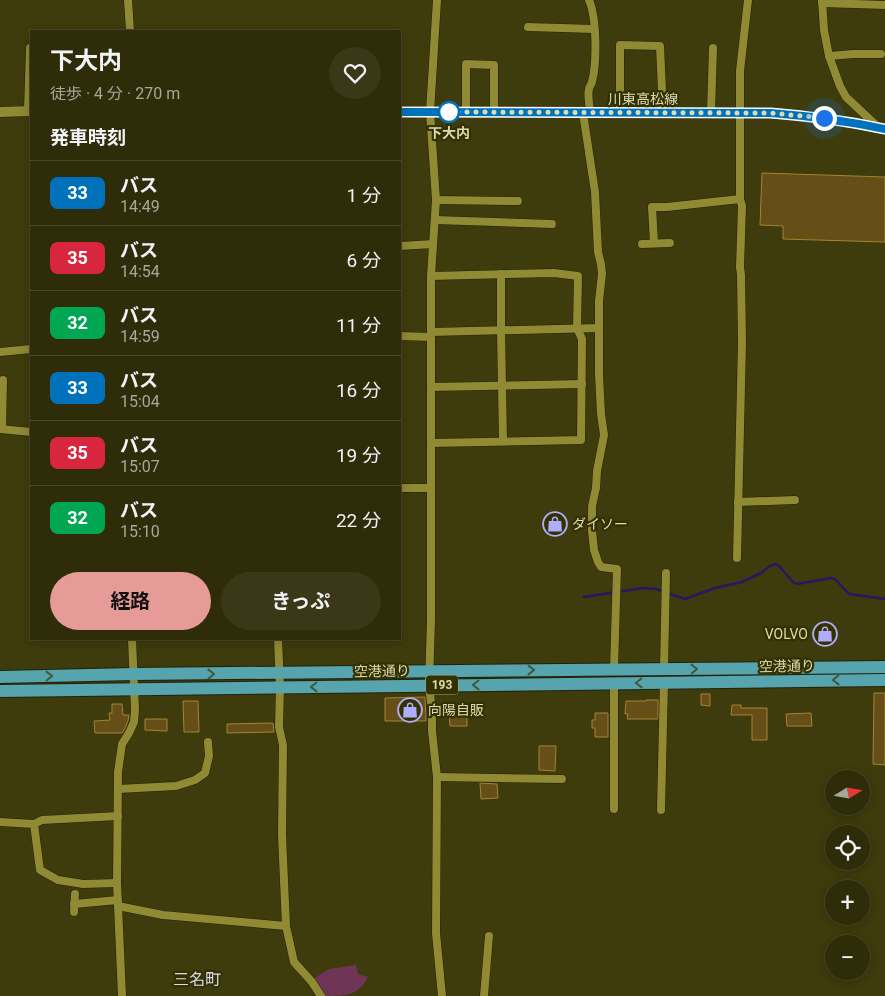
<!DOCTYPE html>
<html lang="ja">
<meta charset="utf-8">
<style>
:root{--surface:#2e2c09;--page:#3a3817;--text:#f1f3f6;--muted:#a7a79c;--line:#49482a;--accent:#e69b98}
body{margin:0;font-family:Roboto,"Noto Sans JP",sans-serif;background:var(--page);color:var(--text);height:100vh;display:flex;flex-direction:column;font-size:19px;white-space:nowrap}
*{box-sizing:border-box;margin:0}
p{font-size:16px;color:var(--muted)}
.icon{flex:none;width:28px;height:28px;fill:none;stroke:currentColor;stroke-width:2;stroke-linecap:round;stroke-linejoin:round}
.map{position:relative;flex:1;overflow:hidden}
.panel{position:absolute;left:30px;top:30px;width:371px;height:610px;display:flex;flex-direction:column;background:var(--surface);border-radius:0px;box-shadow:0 2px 12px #0003,0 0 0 1px var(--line)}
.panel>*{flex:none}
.badge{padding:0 10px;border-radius:8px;font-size:18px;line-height:32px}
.needle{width:32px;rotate:79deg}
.controls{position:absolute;left:825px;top:770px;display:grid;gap:10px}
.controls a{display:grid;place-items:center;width:45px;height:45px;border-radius:50%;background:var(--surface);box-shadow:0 2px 12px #0003,0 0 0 1px var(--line);font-size:25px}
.you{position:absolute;width:25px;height:25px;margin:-12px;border:4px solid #fff;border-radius:50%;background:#1a73e8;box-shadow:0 0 0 8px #1a73e833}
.map>.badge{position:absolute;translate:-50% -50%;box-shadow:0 0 0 2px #fff}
h2{padding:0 20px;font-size:19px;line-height:45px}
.round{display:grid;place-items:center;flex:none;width:52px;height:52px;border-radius:26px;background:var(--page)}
.headline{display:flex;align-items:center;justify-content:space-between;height:85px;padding:0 20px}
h1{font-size:24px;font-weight:700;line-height:38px}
.action{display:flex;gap:10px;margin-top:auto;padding:10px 20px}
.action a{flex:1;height:58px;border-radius:30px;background:var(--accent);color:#111;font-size:20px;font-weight:700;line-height:58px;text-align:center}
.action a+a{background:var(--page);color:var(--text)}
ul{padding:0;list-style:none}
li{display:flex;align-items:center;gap:15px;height:65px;padding:0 20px;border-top:1px solid var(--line)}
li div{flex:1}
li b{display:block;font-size:19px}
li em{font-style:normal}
li .badge{min-width:55px;font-weight:700;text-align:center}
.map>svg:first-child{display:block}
.green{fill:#6e3557}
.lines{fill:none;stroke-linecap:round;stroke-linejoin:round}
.stream{stroke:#281764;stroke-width:2.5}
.building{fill:#654e18;stroke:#a68330}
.minor-casing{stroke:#242207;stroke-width:9}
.secondary-casing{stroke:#242207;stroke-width:11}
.trunk-casing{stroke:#242207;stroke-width:14}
.minor{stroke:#908a34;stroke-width:8}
.secondary{stroke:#908a34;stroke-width:10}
.trunk{stroke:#56a4ae;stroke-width:12}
.oneway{stroke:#40593d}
.line-casing{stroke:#fff;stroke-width:11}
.line{stroke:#0072bc;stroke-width:8}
.walk{stroke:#dddbb2;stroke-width:5;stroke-dasharray:0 9}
.stop-dot{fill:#fff;stroke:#0072bc;stroke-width:2.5}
.labels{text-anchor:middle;stroke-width:4.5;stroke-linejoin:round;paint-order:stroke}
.shield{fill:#343100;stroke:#aaa87d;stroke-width:1}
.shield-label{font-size:12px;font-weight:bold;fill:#dddbb2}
.street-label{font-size:14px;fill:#dddbb2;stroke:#343100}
.stop-label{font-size:14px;font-weight:bold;fill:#dddbb2;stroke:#343100}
.poi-label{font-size:14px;fill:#dddbb2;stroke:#343100;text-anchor:start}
.quarter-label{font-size:16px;fill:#d9d9f6;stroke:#343100}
</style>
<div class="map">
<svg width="885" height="996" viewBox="0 0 885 996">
<rect width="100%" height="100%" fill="#3e3b0c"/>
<path class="green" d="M356 965 358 974 368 977C359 996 345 996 325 996L313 979 329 969Z"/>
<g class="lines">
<polyline class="stream" points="584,597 643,588 656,589 685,599 715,588 742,582 761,573 770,566 776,564 780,567 793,582 797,584 831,578 835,579 849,594 885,599"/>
</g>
<g class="building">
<polygon points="762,173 885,177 885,242 783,239 783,226 760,225"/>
<polygon points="874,693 885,693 885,765 873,764"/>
<polygon points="701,694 710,694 710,706 701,705"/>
<polygon points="425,697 426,721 385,721 385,698"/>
<polygon points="646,700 658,700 658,719 627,719 628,714 625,714 626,701 646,701"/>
<polygon points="183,701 198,701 199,732 184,732"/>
<polygon points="112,704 122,704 123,715 129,715 128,721 124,730 122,733 95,733 94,721 110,720 109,713 112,713"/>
<polygon points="732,705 741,705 741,708 767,708 767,740 752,740 752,715 731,715"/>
<polygon points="449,712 467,712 467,726 450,726"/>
<polygon points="595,713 608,713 608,737 595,737 595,728 592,728 592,720 595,720"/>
<polygon points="811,713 812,726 787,726 786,714"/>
<polygon points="145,719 167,719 167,731 145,730"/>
<polygon points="273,723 274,732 227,733 227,724"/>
<polygon points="539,746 556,746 555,771 539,770"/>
<polygon points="480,783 497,784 498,798 481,799"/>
</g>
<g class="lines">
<g class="minor-casing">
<g id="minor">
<polyline points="128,0 130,31"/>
<polyline points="437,0 430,112 436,200 431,276 431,620 429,685 432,711 432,731 437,777 436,933 442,996"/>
<path d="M589 0C597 19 597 62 592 82 591 85 589 87 589 89 587 96 590 106 590 113"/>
<polyline points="822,0 824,30 829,56 840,86 846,97 878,127"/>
<polyline points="822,3 885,5"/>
<polyline points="528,27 594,29"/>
<polyline points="829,56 853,54 881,54"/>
<polyline points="28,111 30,48"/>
<polyline points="466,113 466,64 494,65 494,113"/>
<polyline points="583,113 595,192 598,252 601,264 602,274 599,301 599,374 601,414 604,435 597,471 596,488 592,506 592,531 594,550 598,562 601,567 617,569 614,669"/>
<polyline points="620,113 620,45 660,46 663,113"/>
<polyline points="711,113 713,48"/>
<polyline points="436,200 518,201"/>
<polyline points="435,220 552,224"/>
<polyline points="654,243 652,207 667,207 740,199 740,71 748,0"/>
<polyline points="642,244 670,243"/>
<polyline points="400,246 433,244"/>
<polyline points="501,274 501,330 503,441"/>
<polyline points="431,276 554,273 578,276 577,328 582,339 581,440 431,443"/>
<polyline points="431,332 599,328"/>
<polyline points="400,336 431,337"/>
<polyline points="0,352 31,349"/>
<polyline points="431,387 582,384"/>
<polyline points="0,429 31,432"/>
<polyline points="2,429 3,380"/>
<polyline points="400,488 431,488"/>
<polyline points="738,502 795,500"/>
<polyline points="737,558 742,343 741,275 740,267 742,206 740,199"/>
<polyline points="278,639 280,687 279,727 283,745 282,835 286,926 294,962 312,982 321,996"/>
<polyline points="664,669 666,573"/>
<polyline points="437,777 562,779"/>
<polyline points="118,789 176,786 195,780 205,773 209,756 208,742"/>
<polyline points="614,809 614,683"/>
<polyline points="661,810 664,682"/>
<polyline points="0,822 34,824 40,870 58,880 83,884 117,883"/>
<polyline points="34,824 42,820 118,816"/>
<polyline points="74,904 118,900"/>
<polyline points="118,906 163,915 286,926"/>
<polyline points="74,912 75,894"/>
<polyline points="122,996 117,883 118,772 122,744 129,733 134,722 135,710 132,639"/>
<polyline points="484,996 489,936"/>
</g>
</g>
<g class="secondary-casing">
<g id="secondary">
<polyline points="0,112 31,111"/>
<path d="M400 112 771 113C809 116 847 121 885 129"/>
</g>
</g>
<g class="trunk-casing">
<g id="trunk">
<polyline points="0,677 134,674 885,667"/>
<polyline points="0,691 885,680"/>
</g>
</g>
<use href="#minor" class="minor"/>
<use href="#secondary" class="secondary"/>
<use href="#trunk" class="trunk"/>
</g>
<defs><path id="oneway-chevron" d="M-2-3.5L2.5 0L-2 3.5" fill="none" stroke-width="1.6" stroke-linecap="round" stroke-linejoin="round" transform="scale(1.25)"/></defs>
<g class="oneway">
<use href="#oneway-chevron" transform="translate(694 669) rotate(-1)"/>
<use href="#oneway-chevron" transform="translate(531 670)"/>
<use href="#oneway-chevron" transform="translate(211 674) rotate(-1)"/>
<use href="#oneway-chevron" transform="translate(49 676) rotate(-1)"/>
<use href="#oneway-chevron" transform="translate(836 680) rotate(179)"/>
<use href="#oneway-chevron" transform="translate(639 683) rotate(179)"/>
<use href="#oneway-chevron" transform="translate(476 685) rotate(179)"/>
<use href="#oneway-chevron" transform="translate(314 687) rotate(179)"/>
</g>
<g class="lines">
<g class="line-casing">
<path id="line" d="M400 112 771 113C809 116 847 121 885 129"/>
</g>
<use href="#line" class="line"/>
<polyline class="walk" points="449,112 771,113 824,118"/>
</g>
<defs>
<g id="shop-ring" transform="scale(1.25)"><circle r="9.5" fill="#343100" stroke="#b0aefa" stroke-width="1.5"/><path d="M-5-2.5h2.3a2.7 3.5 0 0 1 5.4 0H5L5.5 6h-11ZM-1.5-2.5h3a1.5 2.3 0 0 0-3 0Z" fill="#b0aefa"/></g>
</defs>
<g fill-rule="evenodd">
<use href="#shop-ring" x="555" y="524"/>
<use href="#shop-ring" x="825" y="634"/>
<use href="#shop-ring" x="410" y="710"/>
</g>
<circle class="stop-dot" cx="449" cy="112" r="10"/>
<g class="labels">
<rect class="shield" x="426" y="675.5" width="32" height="19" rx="4"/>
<g class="shield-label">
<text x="442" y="689">193</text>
</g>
<g class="street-label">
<text x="643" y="104">川東高松線</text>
<text transform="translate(787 666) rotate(-1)" y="5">空港通り</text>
<text transform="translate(382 671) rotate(-1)" y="5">空港通り</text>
</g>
<g class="stop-label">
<text x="449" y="138">下大内</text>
</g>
<g class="poi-label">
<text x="572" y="529">ダイソー</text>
<text x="808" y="639" text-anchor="end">VOLVO</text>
<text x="428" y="715">向陽自販</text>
</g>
<g class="quarter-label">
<text x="197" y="985">三名町</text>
</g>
</g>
</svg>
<div class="controls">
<a><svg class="needle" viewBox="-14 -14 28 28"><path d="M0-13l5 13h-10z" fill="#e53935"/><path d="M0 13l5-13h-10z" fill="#a7a79c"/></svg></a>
<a><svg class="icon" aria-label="locate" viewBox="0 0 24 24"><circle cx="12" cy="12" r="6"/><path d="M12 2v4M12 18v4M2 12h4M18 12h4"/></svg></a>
<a>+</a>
<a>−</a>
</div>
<div class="you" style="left:824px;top:118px"></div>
<section class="panel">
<div class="headline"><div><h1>下大内</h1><p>徒歩 · 4 分 · 270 m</p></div><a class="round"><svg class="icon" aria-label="heart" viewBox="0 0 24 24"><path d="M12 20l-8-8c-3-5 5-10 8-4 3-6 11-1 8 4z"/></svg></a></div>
<h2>発車時刻</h2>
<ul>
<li><span class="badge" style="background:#0072bc;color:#fff">33</span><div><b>バス</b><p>14:49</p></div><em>1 分</em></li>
<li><span class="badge" style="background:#d7263d;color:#fff">35</span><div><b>バス</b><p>14:54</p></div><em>6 分</em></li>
<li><span class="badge" style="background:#00a651;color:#fff">32</span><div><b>バス</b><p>14:59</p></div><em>11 分</em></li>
<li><span class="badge" style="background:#0072bc;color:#fff">33</span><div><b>バス</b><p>15:04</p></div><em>16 分</em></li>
<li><span class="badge" style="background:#d7263d;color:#fff">35</span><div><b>バス</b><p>15:07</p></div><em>19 分</em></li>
<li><span class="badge" style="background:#00a651;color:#fff">32</span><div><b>バス</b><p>15:10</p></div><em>22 分</em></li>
</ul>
<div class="action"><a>経路</a><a>きっぷ</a></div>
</section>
</div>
